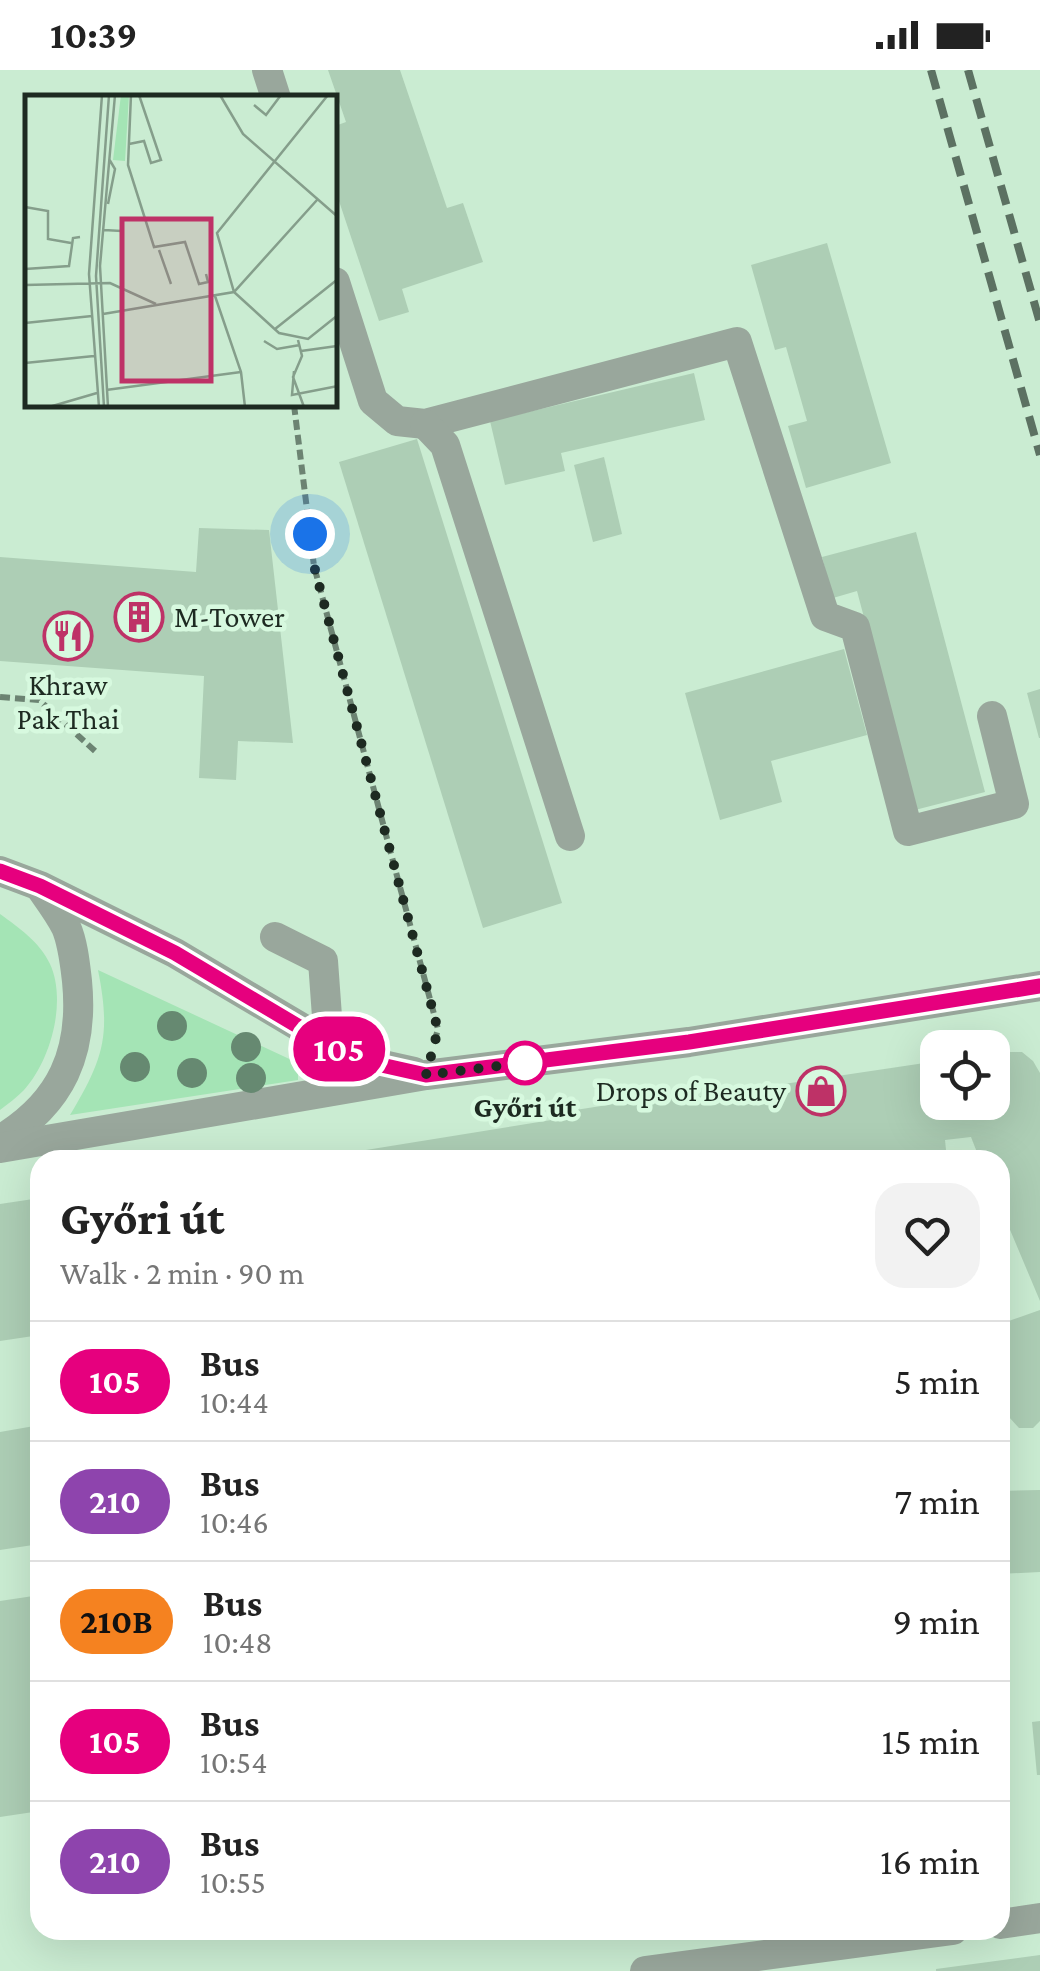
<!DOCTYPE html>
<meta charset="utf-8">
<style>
:root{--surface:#fff;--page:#f2f2f2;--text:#222;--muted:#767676;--line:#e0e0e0}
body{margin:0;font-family:"Crimson Pro",serif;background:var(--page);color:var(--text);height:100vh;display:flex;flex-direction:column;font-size:38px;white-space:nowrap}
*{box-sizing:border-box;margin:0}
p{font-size:32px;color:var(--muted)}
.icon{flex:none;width:55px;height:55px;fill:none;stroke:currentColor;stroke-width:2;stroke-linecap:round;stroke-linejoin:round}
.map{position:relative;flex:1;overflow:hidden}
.sheet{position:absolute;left:30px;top:1080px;width:980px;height:790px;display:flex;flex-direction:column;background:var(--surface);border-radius:30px;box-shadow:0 10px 40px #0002}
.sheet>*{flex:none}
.badge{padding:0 20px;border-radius:32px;font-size:35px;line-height:65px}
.controls{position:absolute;left:920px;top:960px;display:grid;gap:20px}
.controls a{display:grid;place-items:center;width:90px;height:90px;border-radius:20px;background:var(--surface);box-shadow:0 10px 40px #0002;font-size:50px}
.you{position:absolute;width:50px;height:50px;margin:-25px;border:8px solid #fff;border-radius:50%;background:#1a73e8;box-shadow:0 0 0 15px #1a73e833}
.map>.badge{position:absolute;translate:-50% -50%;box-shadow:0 0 0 5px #fff}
.round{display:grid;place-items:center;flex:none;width:105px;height:105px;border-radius:30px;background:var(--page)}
.summary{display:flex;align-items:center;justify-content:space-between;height:170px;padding:0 30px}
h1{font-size:48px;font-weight:700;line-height:75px}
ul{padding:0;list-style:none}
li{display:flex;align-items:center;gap:30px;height:120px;padding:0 30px;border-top:2px solid var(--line)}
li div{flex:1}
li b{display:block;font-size:38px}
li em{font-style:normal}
li .badge{min-width:110px;font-weight:700;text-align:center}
.status{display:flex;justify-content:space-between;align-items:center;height:70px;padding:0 50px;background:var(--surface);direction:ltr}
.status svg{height:28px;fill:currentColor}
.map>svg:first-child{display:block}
.green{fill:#a4e4b5}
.building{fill:#adceb5}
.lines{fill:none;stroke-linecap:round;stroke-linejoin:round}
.path{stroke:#6c8372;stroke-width:6;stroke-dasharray:10 5;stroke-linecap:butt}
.minor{stroke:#99a79c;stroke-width:30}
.rail{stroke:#5c7162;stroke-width:8;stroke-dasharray:20 10;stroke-linecap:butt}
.tree{fill:#668971}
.line-casing{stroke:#fff;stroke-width:22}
.line{stroke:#e6007e;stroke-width:15}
.walk{stroke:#1d2a21;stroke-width:10;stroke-dasharray:0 18}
.stop-dot{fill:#fff;stroke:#e6007e;stroke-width:5}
.labels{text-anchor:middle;stroke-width:9;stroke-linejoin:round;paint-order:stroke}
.poi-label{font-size:30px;fill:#1d2a21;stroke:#d7f9df;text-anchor:start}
.stop-label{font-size:30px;font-weight:bold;fill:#1d2a21;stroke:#d7f9df}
.inset-road{fill:none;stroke:#859e8b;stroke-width:2.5}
.view{fill:#be3267;fill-opacity:0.15;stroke:#be3267;stroke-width:5}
.inset-edge{fill:none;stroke:#1d2a21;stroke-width:5}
</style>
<div class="status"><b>10:39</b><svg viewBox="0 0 49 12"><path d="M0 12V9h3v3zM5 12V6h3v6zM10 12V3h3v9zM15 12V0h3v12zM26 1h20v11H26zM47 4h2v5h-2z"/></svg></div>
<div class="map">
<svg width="1040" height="1901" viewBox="0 0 1040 1901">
<rect width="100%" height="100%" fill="#caecd2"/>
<g class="green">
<path d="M0 844C19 858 39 871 50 894 67 931 51 990 24 1020 17 1027 8 1034 0 1040Z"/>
<path d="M98 900 298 993V1010L70 1045C104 988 111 965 98 900Z"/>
</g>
<g class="building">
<polygon points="328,0 400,0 447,138 463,133 483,192 402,219 409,242 379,251 335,119 335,56 346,52"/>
<polygon points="827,173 891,393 806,418 788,356 807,351 786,277 775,280 751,195"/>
<polygon points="694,303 705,350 561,383 565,401 505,415 490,351"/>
<polygon points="417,369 562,833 483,858 339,392"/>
<polygon points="604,387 622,464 593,472 574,395"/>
<polygon points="199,458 269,460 293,673 238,671 236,710 199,708 204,606 0,591 0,487 196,502"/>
<polygon points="916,462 985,722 915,740 857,521 833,528 822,487"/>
<polygon points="844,579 867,665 771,691 782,732 720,750 685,623"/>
<polygon points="1040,619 1040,668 1039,668 1027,623"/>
<polygon points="1005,982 1022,982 1033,991 1040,1003 1040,1231 1000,1136 1000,1090 980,1090 971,1067 945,1070 947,1090 304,1090 570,1047 569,1041 697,1021 697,1027 938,991 938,1032 992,1032 992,983"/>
<polygon points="40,1128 40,1265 0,1271 0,1134"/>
<polygon points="1040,1240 1040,1351 1033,1358 1019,1358 1009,1347 1000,1352 1000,1254"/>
<polygon points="40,1355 40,1505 38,1505 33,1475 0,1480 0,1362"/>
<polygon points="1040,1420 1040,1502 1000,1504 1000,1421"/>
<polygon points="40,1525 40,1741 0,1747 0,1531"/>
<polygon points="1040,1651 1040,1705 1037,1705 1032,1652"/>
<polygon points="1040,1885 1040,1901 936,1901 936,1899"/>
</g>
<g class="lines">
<g class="path">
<polyline points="294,335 314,496 438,959 436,966"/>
<polyline points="0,627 39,630 95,681"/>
</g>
<g class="minor">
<polyline points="267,0 276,28"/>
<polyline points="335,212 373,331 397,351 425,354 737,272 825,546 855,557 908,761 1014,734 992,646"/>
<polyline points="425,354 445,375 570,766"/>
<polyline points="0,801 40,816 175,883 329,974 369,992 414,1002"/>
<polyline points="275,867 323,891 329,974"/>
<path d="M0 1070C62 1033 84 982 77 911 75 894 73 873 66 857 59 843 49 830 40 817"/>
<polyline points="0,1078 426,1005 689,972 1040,916"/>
<polyline points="1000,1854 1040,1848"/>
<polyline points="645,1901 953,1860"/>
</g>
<g class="rail">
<polyline points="931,0 1040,385"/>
<polyline points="968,0 1040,253"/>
</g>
</g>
<g class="tree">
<circle cx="172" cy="956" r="15"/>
<circle cx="246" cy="977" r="15"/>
<circle cx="135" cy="997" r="15"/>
<circle cx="192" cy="1003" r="15"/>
<circle cx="251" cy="1008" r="15"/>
</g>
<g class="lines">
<g class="line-casing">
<polyline id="line" points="0,801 40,816 175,883 328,974 368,992 426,1005 689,972 1040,916"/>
</g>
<use href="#line" class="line"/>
<polyline class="walk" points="310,464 314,496 438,960 426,1005 539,991 525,993"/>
</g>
<defs>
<g id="building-ring" transform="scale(2.5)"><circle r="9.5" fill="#d7f9df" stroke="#be3267" stroke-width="1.5"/><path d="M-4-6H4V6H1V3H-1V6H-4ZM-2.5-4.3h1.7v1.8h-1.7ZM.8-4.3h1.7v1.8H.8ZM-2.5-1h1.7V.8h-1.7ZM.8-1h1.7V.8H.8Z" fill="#be3267"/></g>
<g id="restaurant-ring" transform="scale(2.5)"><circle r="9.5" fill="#d7f9df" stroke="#be3267" stroke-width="1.5"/><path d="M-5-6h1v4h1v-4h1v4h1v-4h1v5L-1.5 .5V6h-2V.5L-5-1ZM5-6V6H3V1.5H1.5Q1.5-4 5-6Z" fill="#be3267"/></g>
<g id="shop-ring" transform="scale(2.5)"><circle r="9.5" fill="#d7f9df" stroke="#be3267" stroke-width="1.5"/><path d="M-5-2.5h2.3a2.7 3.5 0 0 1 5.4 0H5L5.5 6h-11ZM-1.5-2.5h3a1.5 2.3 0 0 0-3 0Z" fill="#be3267"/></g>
</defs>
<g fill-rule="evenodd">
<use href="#building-ring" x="139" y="547"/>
<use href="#restaurant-ring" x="68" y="566"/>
<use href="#shop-ring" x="821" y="1021"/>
</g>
<circle class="stop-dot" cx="525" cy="993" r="20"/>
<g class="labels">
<g class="poi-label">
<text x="174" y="557">M-Tower</text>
<text x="68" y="625" text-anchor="middle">Khraw<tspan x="68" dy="34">Pak Thai</tspan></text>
<text x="786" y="1031" text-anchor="end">Drops of Beauty</text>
</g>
<g class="stop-label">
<text x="525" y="1047">Győri út</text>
</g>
</g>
<g transform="translate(25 25)">
<rect width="312" height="312" fill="#caecd2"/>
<path d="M96 0H104L100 66 88 65Z" fill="#a4e4b5"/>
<path class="inset-road" d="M106 0 103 70 129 152 160 147 174 189 183 187 181 179M195 0 218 39 313 122M303 0 192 138 209 197 254 238 283 244 313 220M229 10 241 20 256 0M104 49 119 46 126 68 136 65 114 0M83 109 90 74 84 64M0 112 23 116V144L46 148M79 135 96 136 97 123M134 155 146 189M0 174 44 171 48 143 55 142M0 190 85 188 131 209M190 201 216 277 220 312M78 219 209 197 292 105M0 228 67 221M250 234 313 184M273 245 277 261 268 282 279 312M239 246 252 254 275 250M276 256 312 251M0 268 69 261M269 276 267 300 313 291M81 295 216 277M24 312 72 298M74 312 64 179 77 0M79 312 71 181 84 0M83 312 75 171 90 0"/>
<path class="view" d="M97 124H186V286H97Z"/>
<rect width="312" height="312" class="inset-edge"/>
</g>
</svg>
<div class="controls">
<a><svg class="icon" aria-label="locate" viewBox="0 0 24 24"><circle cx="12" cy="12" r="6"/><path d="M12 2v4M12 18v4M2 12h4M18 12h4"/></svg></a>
</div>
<div class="you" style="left:310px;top:464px"></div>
<b class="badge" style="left:339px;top:979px;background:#e6007e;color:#fff">105</b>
<section class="sheet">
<div class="summary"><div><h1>Győri út</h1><p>Walk · 2 min · 90 m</p></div><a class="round"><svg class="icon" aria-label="heart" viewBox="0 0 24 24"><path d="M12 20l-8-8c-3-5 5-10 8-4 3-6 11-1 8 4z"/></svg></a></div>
<ul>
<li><span class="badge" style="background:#e6007e;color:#fff">105</span><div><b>Bus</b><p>10:44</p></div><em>5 min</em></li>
<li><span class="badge" style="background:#8e44ad;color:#fff">210</span><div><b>Bus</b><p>10:46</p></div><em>7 min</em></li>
<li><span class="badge" style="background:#f58220;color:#111">210B</span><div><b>Bus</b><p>10:48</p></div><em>9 min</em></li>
<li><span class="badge" style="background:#e6007e;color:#fff">105</span><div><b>Bus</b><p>10:54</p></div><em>15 min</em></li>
<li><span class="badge" style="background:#8e44ad;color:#fff">210</span><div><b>Bus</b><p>10:55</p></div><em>16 min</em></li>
</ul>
</section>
</div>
